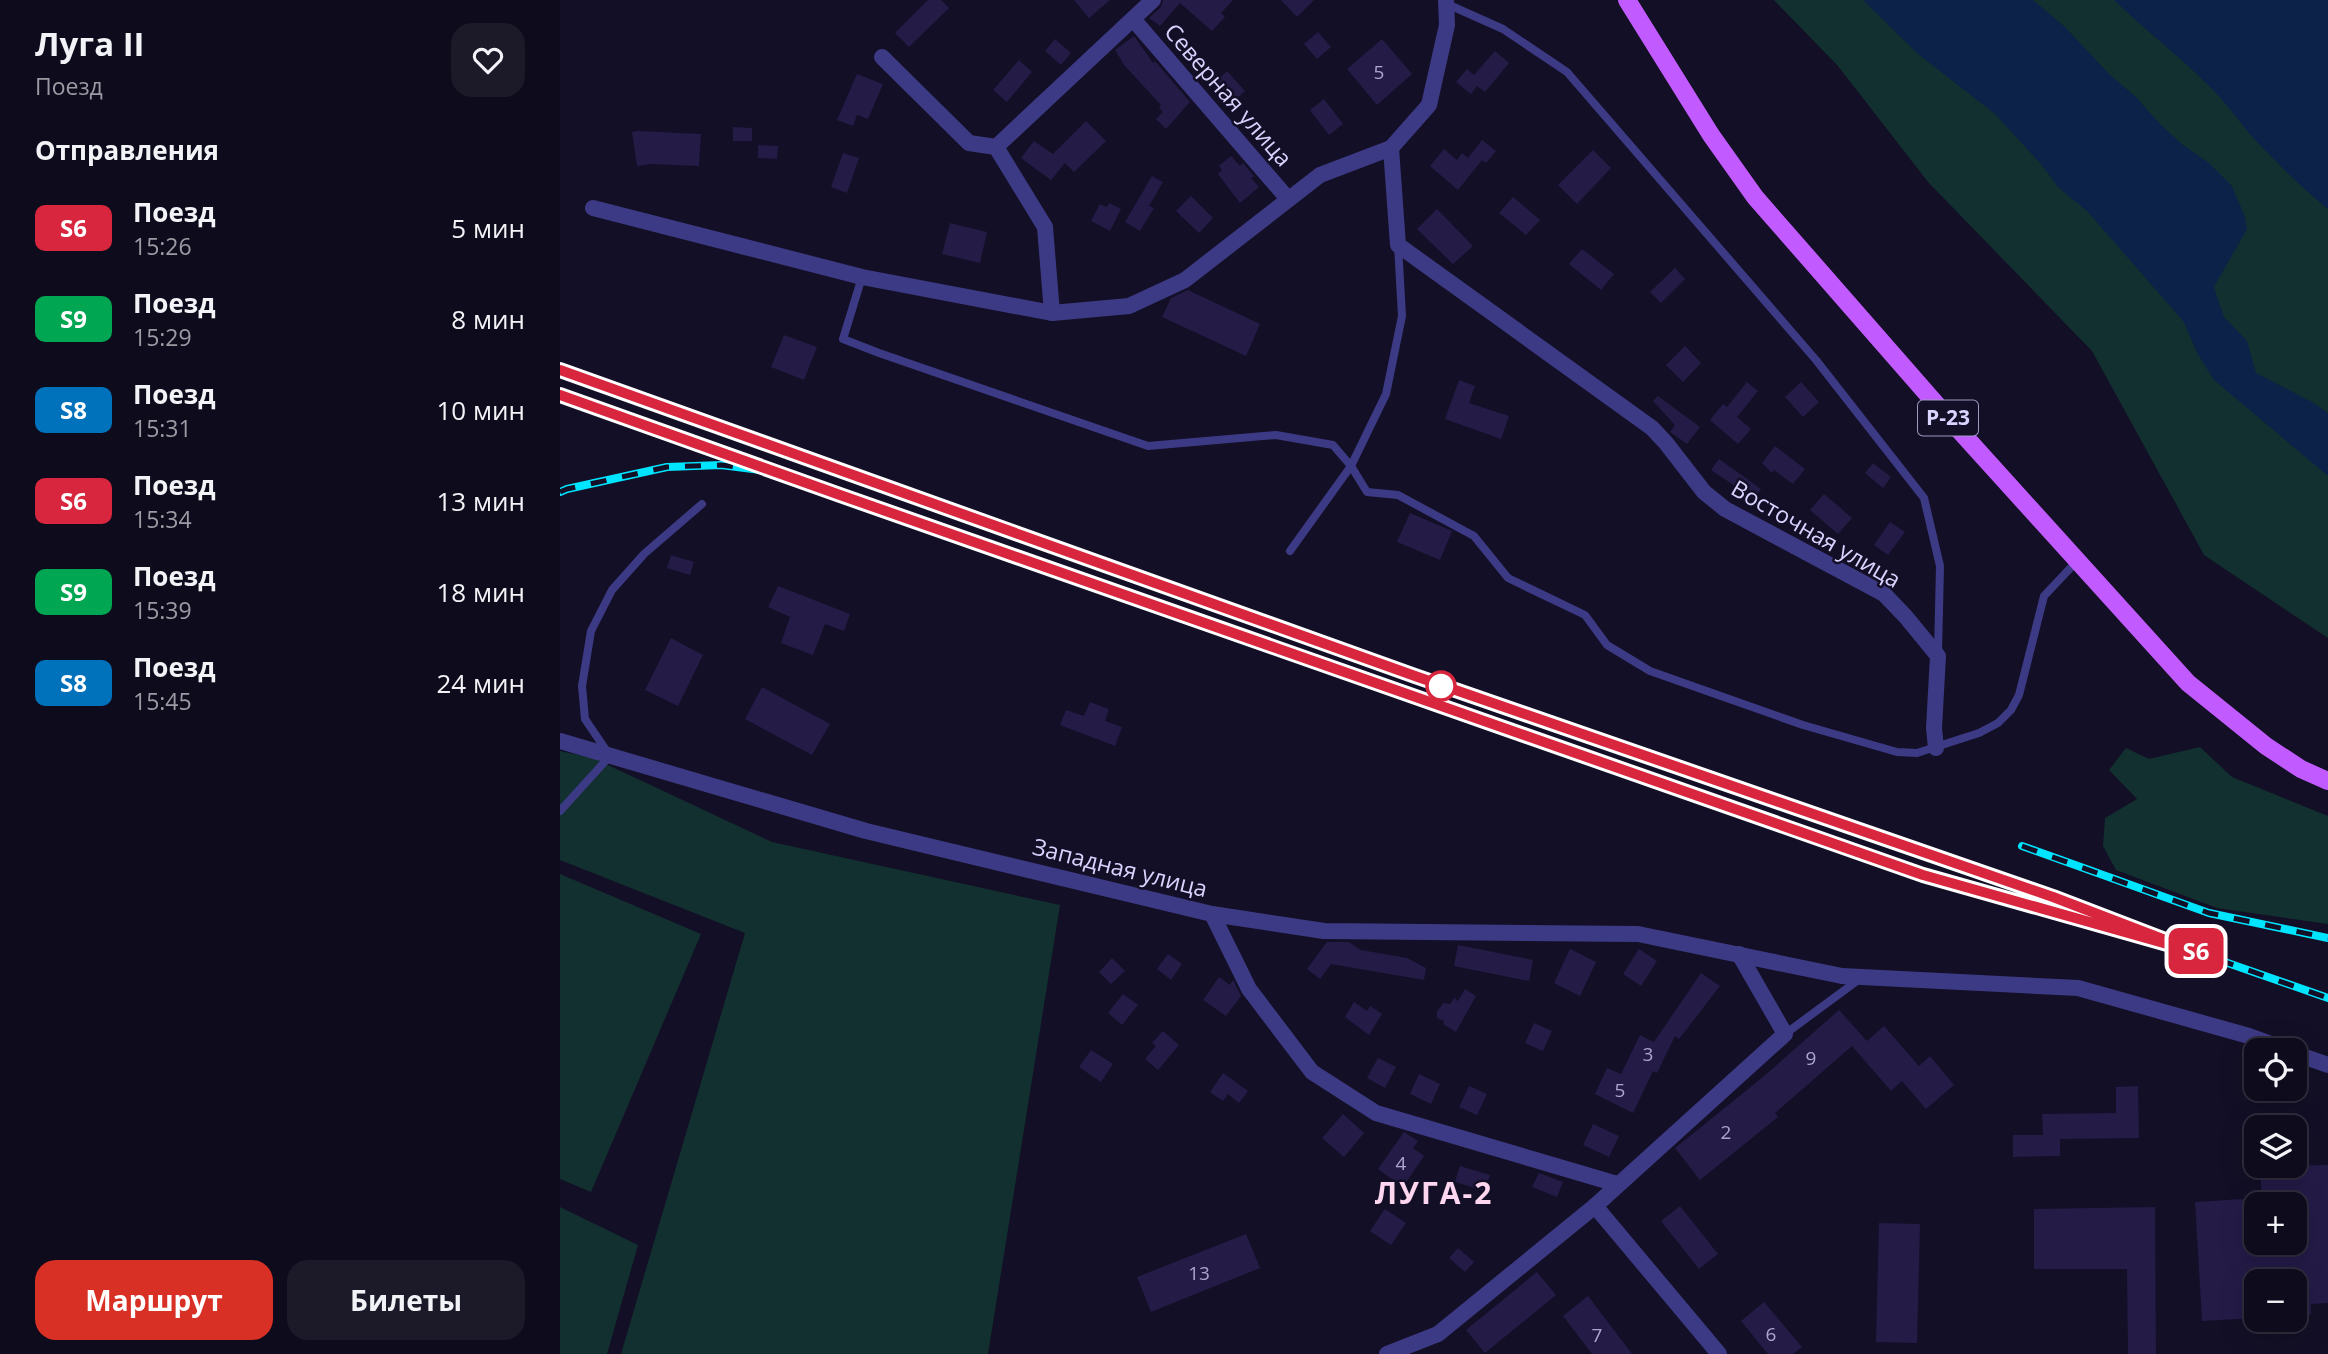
<!DOCTYPE html>
<html lang="ru">
<meta charset="utf-8">
<style>
:root{--surface:#0e0b1c;--page:#1c1929;--text:#f1f3f6;--muted:#9b9ba3;--line:#2e2b3b;--accent:#d93025}
body{margin:0;font-family:"Open Sans",sans-serif;background:var(--page);color:var(--text);height:100vh;display:flex;flex-direction:column;font-size:26px;white-space:nowrap}
*{box-sizing:border-box;margin:0}
p{font-size:23px;color:var(--muted)}
.icon{flex:none;width:38px;height:38px;fill:none;stroke:currentColor;stroke-width:2;stroke-linecap:round;stroke-linejoin:round}
.map{position:relative;flex:1;overflow:hidden}
.details{display:flex;flex-direction:column;background:var(--surface);width:560px}
.details>*{flex:none}
.badge{padding:0 14px;border-radius:10px;font-size:24px;line-height:46px}
.controls{position:absolute;left:1684px;top:1038px;display:grid;gap:14px}
.controls a{display:grid;place-items:center;width:63px;height:63px;border-radius:14px;background:var(--surface);box-shadow:0 7px 28px #0002,0 0 0 2px var(--line);font-size:35px}
.map>.badge{position:absolute;translate:-50% -50%;box-shadow:0 0 0 4px #fff}
h2{padding:0 35px;font-size:26px;line-height:63px}
.round{display:grid;place-items:center;flex:none;width:74px;height:74px;border-radius:21px;background:var(--page)}
.headline{display:flex;align-items:center;justify-content:space-between;height:119px;padding:0 35px}
h1{font-size:33px;font-weight:700;line-height:52px}
.action{display:flex;gap:14px;margin-top:auto;padding:14px 35px}
.action a{flex:1;height:80px;border-radius:21px;background:var(--accent);color:#fff;font-size:28px;font-weight:700;line-height:80px;text-align:center}
.action a+a{background:var(--page);color:var(--text)}
ul{padding:0;list-style:none}
li{display:flex;align-items:center;gap:21px;height:91px;padding:0 35px}
li div{flex:1}
li b{display:block;font-size:26px}
li em{font-style:normal}
li .badge{min-width:77px;font-weight:700;text-align:center}
main{display:flex;flex:1;min-height:0}
.map>svg:first-child{display:block}
.green{fill:#12302f}
.water{fill:#0c2248}
.building{fill:#241b47}
.lines{fill:none;stroke-linecap:round;stroke-linejoin:round}
.lane{stroke:#3d3a85;stroke-width:8}
.street{stroke:#3d3a85;stroke-width:16}
.primary{stroke:#c25bff;stroke-width:18}
.rail-casing{stroke:#00e5ff;stroke-width:8}
.rail{stroke:#130f26;stroke-width:5;stroke-dasharray:16;stroke-linecap:butt}
.line-casing{stroke:#fff;stroke-width:16}
.line{stroke:#d7263d;stroke-width:10}
.stop-dot{fill:#fff;stroke:#d7263d;stroke-width:3.5}
.labels{text-anchor:middle;stroke-width:5;stroke-linejoin:round;paint-order:stroke}
.number-label{font-size:19px;fill:#aca6d1}
.shield{fill:#130f26;stroke:#9e99be;stroke-width:2}
.shield-label{font-size:21px;font-weight:bold;fill:#d9d4ff}
.street-label{font-size:23px;fill:#d9d4ff;stroke:#130f26}
.district-label{font-size:30px;font-weight:bold;letter-spacing:2px;fill:#ffd6f0;stroke:#130f26}
</style>
<main>
<section class="details">
<div class="headline"><div><h1>Луга II</h1><p>Поезд</p></div><a class="round"><svg class="icon" aria-label="heart" viewBox="0 0 24 24"><path d="M12 20l-8-8c-3-5 5-10 8-4 3-6 11-1 8 4z"/></svg></a></div>
<h2>Отправления</h2>
<ul>
<li><span class="badge" style="background:#d7263d;color:#fff">S6</span><div><b>Поезд</b><p>15:26</p></div><em>5 мин</em></li>
<li><span class="badge" style="background:#00a651;color:#fff">S9</span><div><b>Поезд</b><p>15:29</p></div><em>8 мин</em></li>
<li><span class="badge" style="background:#0072bc;color:#fff">S8</span><div><b>Поезд</b><p>15:31</p></div><em>10 мин</em></li>
<li><span class="badge" style="background:#d7263d;color:#fff">S6</span><div><b>Поезд</b><p>15:34</p></div><em>13 мин</em></li>
<li><span class="badge" style="background:#00a651;color:#fff">S9</span><div><b>Поезд</b><p>15:39</p></div><em>18 мин</em></li>
<li><span class="badge" style="background:#0072bc;color:#fff">S8</span><div><b>Поезд</b><p>15:45</p></div><em>24 мин</em></li>
</ul>
<div class="action"><a>Маршрут</a><a>Билеты</a></div>
</section>
<div class="map">
<svg width="1768" height="1354" viewBox="0 0 1768 1354">
<rect width="100%" height="100%" fill="#130f26"/>
<g class="green">
<polygon points="1214,0 1768,0 1768,638 1644,555 1532,351 1368,182 1278,66"/>
<polygon points="1640,747 1672,777 1768,816 1768,924 1657,908 1556,870 1543,846 1545,818 1577,799 1549,770 1566,748 1589,759"/>
<polygon points="0,751 33,758 212,842 500,905 428,1354 61,1354 185,933 0,860"/>
<polygon points="0,874 141,934 31,1192 0,1179"/>
<polygon points="0,1207 78,1245 47,1354 0,1354"/>
</g>
<g class="water">
<polygon points="1303,0 1473,0 1505,27 1550,75 1576,97 1599,123 1623,145 1649,163 1672,186 1685,217 1687,229 1654,287 1664,317 1687,341 1696,373 1752,402 1768,413 1768,476 1654,380 1637,353 1624,322 1527,211 1499,188 1480,163 1435,114 1358,54"/>
<path d="M1554 0H1768V209C1743 189 1720 166 1698 143 1682 126 1669 106 1653 90 1622 58 1586 31 1554 0Z"/>
</g>
<g class="building">
<polygon points="368,0 381,0 389,8 349,47 335,33"/>
<polygon points="514,0 550,0 529,18"/>
<polygon points="603,0 673,0 661,13 665,17 652,31 620,3 600,26 589,18 601,7"/>
<polygon points="721,0 754,0 737,17"/>
<polygon points="758,32 771,47 757,59 744,44"/>
<polygon points="574,36 593,63 595,61 630,102 606,129 596,119 603,112 599,108 601,105 564,65 555,50"/>
<polygon points="495,39 511,53 501,65 485,51"/>
<polygon points="822,39 852,74 817,105 787,69"/>
<polygon points="935,51 949,63 925,92 917,86 911,94 896,82 907,69 914,75"/>
<polygon points="459,60 472,72 447,102 433,90"/>
<polygon points="667,71 685,91 673,102 655,83"/>
<polygon points="297,74 323,84 308,119 297,115 293,126 277,120"/>
<polygon points="764,99 783,124 769,135 750,110"/>
<polygon points="526,121 546,141 514,172 505,163 491,180 461,158 474,141 493,154"/>
<polygon points="173,127 192,128 192,141 173,141"/>
<polygon points="79,131 141,134 139,166 91,164 77,166 72,132"/>
<polygon points="922,140 936,151 926,163 922,160 898,190 870,166 884,149 897,160 902,153 908,158"/>
<polygon points="198,145 218,146 217,159 198,158"/>
<polygon points="1033,150 1051,168 1017,204 998,185"/>
<polygon points="283,153 299,158 287,193 271,187"/>
<polygon points="671,156 680,166 683,163 694,176 691,178 699,187 680,203 658,174 662,170 659,166"/>
<polygon points="592,176 603,182 589,206 594,208 580,231 565,222"/>
<polygon points="631,196 653,218 639,233 616,211"/>
<polygon points="953,197 980,220 966,235 939,213"/>
<polygon points="549,203 561,209 550,231 531,221 540,204 547,207"/>
<polygon points="877,209 913,246 893,264 857,229"/>
<polygon points="390,223 427,232 420,263 382,254"/>
<polygon points="1022,249 1054,274 1041,290 1009,264"/>
<polygon points="1115,268 1125,279 1101,303 1090,292"/>
<polygon points="628,290 700,324 686,356 602,317 611,298"/>
<polygon points="224,335 257,347 244,380 211,367"/>
<polygon points="1125,346 1141,363 1123,382 1106,365"/>
<polygon points="899,380 915,386 909,403 949,416 941,439 885,419"/>
<polygon points="1187,382 1198,391 1177,417 1191,429 1178,444 1150,420 1163,404 1167,407"/>
<polygon points="1241,382 1259,402 1243,417 1225,397"/>
<polygon points="1098,396 1140,427 1127,444 1110,432 1115,425 1093,401"/>
<polygon points="1215,446 1245,469 1233,484 1214,470 1212,473 1202,463"/>
<polygon points="1159,459 1201,489 1194,499 1151,470"/>
<polygon points="1313,463 1331,477 1323,488 1305,473"/>
<polygon points="1264,494 1292,518 1278,534 1250,510"/>
<polygon points="850,513 892,531 880,560 837,542"/>
<polygon points="1330,522 1345,532 1328,555 1314,545"/>
<polygon points="111,555 134,562 130,575 107,568"/>
<polygon points="218,586 290,614 284,631 265,624 253,655 221,643 230,617 208,607"/>
<polygon points="111,638 143,655 118,706 85,690"/>
<polygon points="202,687 270,724 252,755 185,719"/>
<polygon points="530,702 549,709 545,721 562,727 555,746 500,725 506,710 524,716"/>
<polygon points="767,942 789,942 801,950 847,958 866,968 864,980 771,964 760,979 747,969"/>
<polygon points="898,945 973,960 969,981 894,966"/>
<polygon points="1010,949 1036,962 1020,996 994,983"/>
<polygon points="1079,949 1097,961 1081,986 1063,974"/>
<polygon points="608,954 622,964 611,980 597,969"/>
<polygon points="552,958 565,971 551,984 539,972"/>
<polygon points="1141,973 1160,986 1119,1039 1115,1036 1097,1073 1093,1071 1073,1113 1035,1094 1047,1068 1061,1074 1080,1035 1094,1042"/>
<polygon points="659,977 670,985 673,980 681,996 666,1016 643,1000"/>
<polygon points="905,989 916,996 896,1032 883,1024 884,1021 877,1018 877,1012 883,1003 890,1004 894,998 898,1001"/>
<polygon points="563,994 578,1005 562,1025 548,1013"/>
<polygon points="794,1002 807,1011 810,1006 822,1014 809,1035 785,1017"/>
<polygon points="1279,1010 1307,1041 1324,1026 1359,1066 1370,1056 1394,1085 1366,1109 1342,1081 1331,1091 1292,1046 1215,1113 1218,1117 1140,1180 1115,1148 1203,1077"/>
<polygon points="974,1023 992,1031 983,1051 965,1043"/>
<polygon points="603,1031 619,1045 598,1070 585,1059 596,1046 592,1043"/>
<polygon points="531,1050 553,1064 541,1082 519,1067"/>
<polygon points="818,1058 836,1067 825,1088 807,1078"/>
<polygon points="663,1073 688,1091 679,1103 668,1094 663,1101 650,1092"/>
<polygon points="859,1074 880,1084 871,1104 850,1094"/>
<polygon points="909,1086 927,1094 917,1115 899,1107"/>
<polygon points="1578,1086 1579,1138 1500,1139 1500,1156 1453,1157 1453,1135 1483,1135 1482,1114 1556,1113 1556,1087"/>
<polygon points="783,1114 804,1133 784,1157 762,1138"/>
<polygon points="1033,1124 1059,1136 1049,1157 1023,1145"/>
<polygon points="844,1132 858,1141 853,1148 864,1156 843,1187 818,1169"/>
<polygon points="1768,1165 1768,1303 1751,1304 1751,1314 1734,1315 1734,1281 1696,1281 1696,1318 1642,1321 1635,1202 1683,1199 1686,1242 1734,1242 1734,1204 1702,1204 1700,1166"/>
<polygon points="900,1166 930,1175 925,1191 895,1182"/>
<polygon points="979,1173 1003,1182 997,1197 972,1187"/>
<polygon points="1120,1206 1158,1254 1139,1269 1101,1221"/>
<polygon points="1595,1207 1596,1354 1568,1354 1567,1269 1474,1269 1474,1209"/>
<polygon points="825,1209 846,1223 831,1245 810,1231"/>
<polygon points="1319,1223 1360,1224 1357,1343 1316,1342"/>
<polygon points="686,1234 700,1268 591,1312 577,1277"/>
<polygon points="898,1248 914,1262 905,1272 889,1258"/>
<polygon points="977,1272 996,1295 925,1353 906,1330"/>
<polygon points="1028,1296 1072,1354 1032,1354 1003,1316"/>
<polygon points="1204,1302 1242,1347 1233,1354 1208,1354 1181,1321"/>
</g>
<g class="lines">
<g class="lane">
<polyline points="887,4 943,29 1007,72 1256,360 1364,498 1380,566 1378,653"/>
<polyline points="302,277 283,339 319,353 588,446 716,435 773,445 791,466 807,492 838,495 914,536 948,578 1025,615 1047,645 1090,671 1243,725 1337,752 1357,753 1419,733 1438,723 1451,710 1459,695 1484,596 1517,561"/>
<polyline points="730,551 791,466 826,394 842,316 838,245"/>
<polyline points="0,811 50,756 25,719 22,686 31,631 52,590 84,554 142,504"/>
<polyline points="1225,1034 1301,978"/>
</g>
<g class="street">
<polyline points="573,19 728,199"/>
<polyline points="322,57 409,143 436,147"/>
<polyline points="831,148 838,245 1092,428 1106,443 1144,492 1165,509 1324,594 1346,617 1378,656 1374,728 1376,748"/>
<polyline points="33,208 302,277 492,313 569,306 625,280 760,175 831,148 869,105 887,25 886,0"/>
<polyline points="492,313 485,227 436,147 593,0"/>
<polyline points="0,741 306,831 652,914 764,931 1078,934 1282,976 1518,988 1689,1036 1727,1050"/>
<polyline points="652,914 689,989 752,1072 816,1113 1057,1184"/>
<polyline points="1734,1053 1768,1065"/>
<polyline points="827,1354 878,1334 1035,1206"/>
<polyline points="1159,1354 1035,1206 1225,1034 1179,954"/>
</g>
<polyline class="primary" points="1067,0 1151,135 1195,197 1390,420 1628,683 1706,746 1741,769 1768,781"/>
<g class="rail-casing">
<g id="rail">
<polyline points="0,370 881,686 1493,897 1639,953 1768,998"/>
<polyline points="0,395 190,463"/>
<polyline points="0,492 7,489 107,467 161,465 217,472 1363,875 1558,931"/>
<polyline points="1462,846 1649,913 1768,938"/>
</g>
</g>
<use href="#rail" class="rail"/>
</g>
<g class="lines">
<g class="line-casing">
<polyline id="line" points="0,370 855,676 1493,897 1639,953 1363,875 280,495 0,395"/>
</g>
<use href="#line" class="line"/>
</g>
<circle class="stop-dot" cx="881" cy="686" r="14"/>
<g class="labels">
<g class="number-label">
<text x="819" y="79">5</text>
<text x="1088" y="1061">3</text>
<text x="1251" y="1065">9</text>
<text x="1060" y="1097">5</text>
<text x="1166" y="1139">2</text>
<text x="841" y="1170">4</text>
<text x="639" y="1280">13</text>
<text x="1211" y="1341">6</text>
<text x="1037" y="1342">7</text>
</g>
<rect class="shield" x="1358" y="400.5" width="60" height="35" rx="5"/>
<g class="shield-label">
<text x="1388" y="425">Р-23</text>
</g>
<g class="street-label">
<text transform="translate(668 95) rotate(49)" y="8">Северная улица</text>
<text transform="translate(1256 534) rotate(30)" y="8">Восточная улица</text>
<text transform="translate(560 868) rotate(14)" y="8">Западная улица</text>
</g>
<g class="district-label">
<text x="874" y="1204">ЛУГА-2</text>
</g>
</g>
</svg>
<div class="controls">
<a><svg class="icon" aria-label="locate" viewBox="0 0 24 24"><circle cx="12" cy="12" r="6"/><path d="M12 2v4M12 18v4M2 12h4M18 12h4"/></svg></a>
<a><svg class="icon" aria-label="layers" viewBox="0 0 24 24"><path d="M12 4l9 5-9 5-9-5zM3 14l9 5 9-5"/></svg></a>
<a>+</a>
<a>−</a>
</div>
<b class="badge" style="left:1636px;top:951px;background:#d7263d;color:#fff">S6</b>
</div>
</main>
